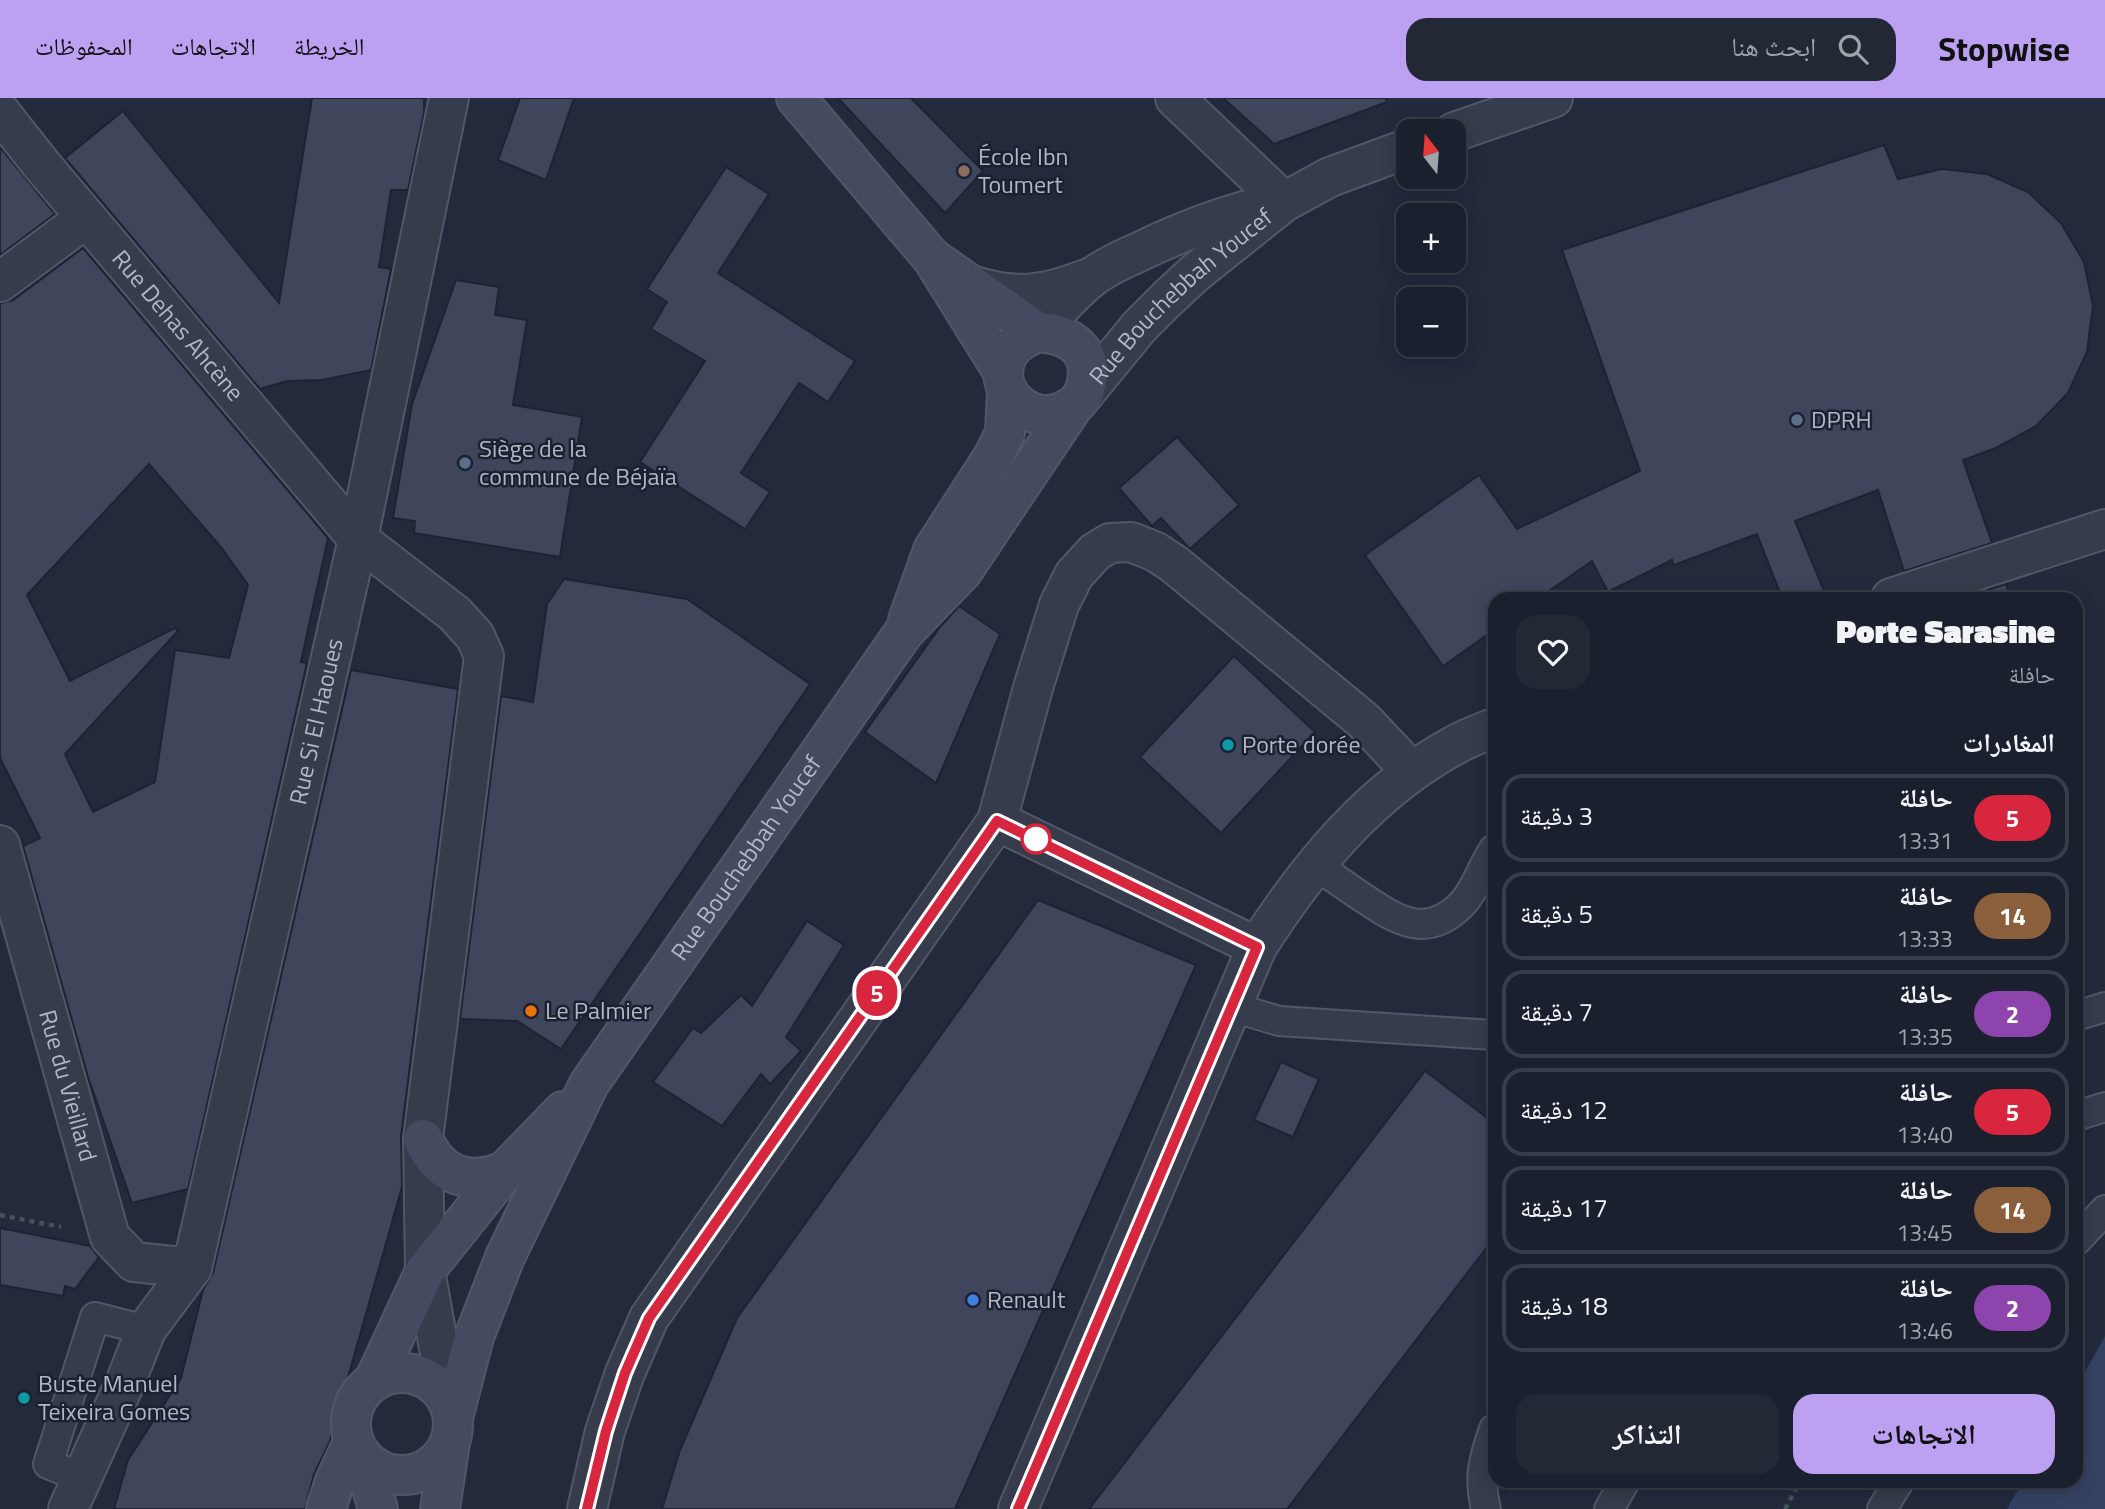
<!DOCTYPE html>
<html lang="ar">
<meta charset="utf-8">
<style>
:root{--surface:#1a202d;--page:#232835;--text:#f1f3f6;--muted:#9fa3aa;--line:#383e49;--accent:#bca0f2}
body{margin:0;font-family:"Titillium Web","Noto Naskh Arabic",sans-serif;background:var(--page);color:var(--text);direction:rtl;height:100vh;display:flex;flex-direction:column;font-size:26px;white-space:nowrap}
*{box-sizing:border-box;margin:0}
p{font-size:23px;color:var(--muted)}
.icon{flex:none;width:38px;height:38px;fill:none;stroke:currentColor;stroke-width:2;stroke-linecap:round;stroke-linejoin:round}
.map{position:relative;flex:1;overflow:hidden;direction:ltr}
.panel{position:absolute;left:1488px;top:494px;width:595px;height:896px;display:flex;flex-direction:column;background:var(--surface);border-radius:21px;box-shadow:0 4px 18px #0003,0 0 0 2px var(--line);direction:rtl}
.panel>*{flex:none}
.badge{padding:0 14px;border-radius:23px;font-size:24px;line-height:46px}
.needle{width:46px;rotate:343deg}
.controls{position:absolute;left:1396px;top:21px;display:grid;gap:14px}
.controls a{display:grid;place-items:center;width:70px;height:70px;border-radius:14px;background:var(--surface);box-shadow:0 4px 18px #0003,0 0 0 2px var(--line);font-size:35px}
.map>.badge{position:absolute;translate:-50% -50%;box-shadow:0 0 0 4px #fff}
h2{padding:0 28px;font-size:26px;line-height:63px}
.round{display:grid;place-items:center;flex:none;width:74px;height:74px;border-radius:21px;background:var(--page)}
.overview{display:flex;align-items:center;justify-content:space-between;height:119px;padding:0 28px}
h1{font-size:33px;font-weight:800;line-height:52px}
.button{display:flex;gap:14px;margin-top:auto;padding:14px 28px}
.button a{flex:1;height:80px;border-radius:21px;background:var(--accent);color:#111;font-size:28px;font-weight:800;line-height:80px;text-align:center}
.button a+a{background:var(--page);color:var(--text)}
ul{padding:0;list-style:none}
li{display:flex;align-items:center;gap:21px;height:88px;margin:0 14px 10px;padding:0 14px;border:4px solid var(--line);border-radius:21px}
li div{flex:1}
li b{display:block;font-size:26px}
li em{font-style:normal}
li .badge{min-width:77px;font-weight:700;text-align:center}
header{display:flex;align-items:center;gap:42px;box-sizing:border-box;height:98px;padding:0 35px;background:var(--accent);color:#111}
header strong{font-size:33px}
nav{display:flex;gap:38px;margin-inline-start:auto;font-size:24px}
.search{width:490px;height:63px;background:var(--page);display:flex;align-items:center;gap:18px;box-sizing:border-box;padding:0 24px;border-radius:21px;color:var(--muted);font-size:26px}
.map>svg:first-child{display:block}
.water{fill:#364263}
.building{fill:#3f465c;stroke:#1e2333;stroke-width:2;fill-rule:evenodd}
.lines{fill:none;stroke-linecap:round;stroke-linejoin:round}
.lane-casing{stroke:#525767;stroke-width:32}
.street-casing{stroke:#525767;stroke-width:42}
.secondary-casing{stroke:#525767;stroke-width:42}
.path{stroke:#43545b;stroke-width:4.5;stroke-dasharray:5 5;stroke-linecap:butt}
.lane{stroke:#373c4d;stroke-width:28}
.street{stroke:#373c4d;stroke-width:38}
.secondary{stroke:#454a60;stroke-width:38}
.line-casing{stroke:#fff;stroke-width:16}
.line{stroke:#d7263d;stroke-width:10}
.education-dot{fill:#8d6e63;stroke:#1c2131;stroke-width:2.5}
.service-dot{fill:#5c6f8a;stroke:#1c2131;stroke-width:2.5}
.culture-dot{fill:#0f9aa8;stroke:#1c2131;stroke-width:2.5}
.stop-dot{fill:#fff;stroke:#d7263d;stroke-width:3.5}
.food-dot{fill:#e8710a;stroke:#1c2131;stroke-width:2.5}
.shop-dot{fill:#3f7fe0;stroke:#1c2131;stroke-width:2.5}
.labels{text-anchor:middle;stroke-width:5;stroke-linejoin:round;paint-order:stroke}
.poi-label{font-size:24px;fill:#b2b7c8;stroke:#1c2131;text-anchor:start}
.street-label{font-size:24px;fill:#b2b7c8;stroke:#1c2131}
</style>
<header>
<strong>Stopwise</strong>
<div class="search"><svg class="icon" aria-label="search" viewBox="0 0 24 24"><circle cx="10" cy="10" r="6"/><path d="M15 15l6 6"/></svg>ابحث هنا</div>
<nav><a>الخريطة</a><a>الاتجاهات</a><a>المحفوظات</a></nav>
</header>
<div class="map">
<svg width="2105" height="1411" viewBox="0 0 2105 1411">
<rect width="100%" height="100%" fill="#232a3c"/>
<polygon class="water" points="2105,1238 2105,1411 2007,1411 2023,1383 2076,1382 2076,1290"/>
<g class="building">
<polygon points="312,0 424,0 424,15 408,92 391,92 379,169 391,171 371,272 322,282 287,283 260,291 65,60 123,13 279,205"/>
<polygon points="520,0 574,0 546,82 498,62"/>
<polygon points="838,0 911,0 983,73 945,115"/>
<polygon points="1223,0 1386,0 1387,4 1274,46"/>
<polygon points="1884,47 1898,81 1942,71 1987,76 2028,94 2061,125 2084,164 2093,208 2087,254 2068,295 2036,328 1996,350 1963,362 1992,445 1904,473 1878,392 1795,423 1827,500 1782,500 1757,436 1674,467 1672,462 1608,494 1592,463 1539,500 1494,500 1494,532 1443,568 1365,457 1479,377 1517,431 1640,373 1562,152"/>
<polygon points="0,49 55,116 0,157"/>
<polygon points="726,69 769,96 718,175 855,263 828,304 799,285 741,375 770,394 745,431 640,364 705,263 651,231 667,204 647,191"/>
<path d="M83 150 328 440 301 564 307 565 188 1091 132 1105 88 979 23 748 40 740 0 660V205L13 202ZM149 366 221 449 248 487 229 560 175 552 155 684 93 714 65 656 178 533 175 530 70 583 27 497Z"/>
<polygon points="456,182 499,189 495,217 527,222 513,307 582,319 560,459 414,435 415,423 393,420 412,306"/>
<polygon points="1177,339 1239,407 1190,451 1161,420 1152,428 1119,390"/>
<polygon points="564,481 687,501 810,586 561,951 517,923 460,921 501,598 533,604 547,506"/>
<polygon points="2006,486 2011,500 1961,500"/>
<polygon points="959,508 1000,536 936,685 865,634 940,529"/>
<polygon points="1234,558 1315,634 1221,735 1140,659"/>
<polygon points="351,572 458,591 401,1038 402,1089 330,1343 314,1376 305,1411 114,1411 128,1362 181,1280 203,1192 213,1175"/>
<polygon points="1038,802 1196,867 955,1411 662,1411 680,1352 737,1220"/>
<polygon points="807,823 844,847 786,939 801,953 770,986 761,976 722,1028 653,984 693,930 701,935 741,897 752,908"/>
<polygon points="1281,964 1319,981 1293,1039 1254,1022"/>
<polygon points="1425,973 1494,1025 1494,1140 1287,1411 1089,1411"/>
<polygon points="0,1130 90,1148 99,1159 75,1191 65,1188 63,1198 0,1187"/>
</g>
<g class="lines">
<g class="lane-casing">
<g id="lane">
<path d="M1315 767C1332 778 1348 790 1365 801 1398 823 1427 841 1461 807 1476 792 1482 768 1494 751"/>
<polyline points="1232,909 1279,923 1494,937"/>
<polyline points="2076,918 2105,909"/>
<polyline points="2076,1018 2105,1009"/>
<polyline points="2076,1143 2105,1112"/>
<polyline points="82,1380 48,1366 95,1219 146,1232"/>
<path d="M1486 1411C1478 1381 1484 1359 1494 1331"/>
<polyline points="1609,1411 1626,1382"/>
<polyline points="1882,1411 1900,1382"/>
</g>
</g>
<g class="street-casing">
<g id="street">
<polyline points="1175,0 1284,104"/>
<path id="s1" d="M0 14 41 66 358 441 455 516 475 538 484 558 423 1041 425 1173 449 1305"/>
<polyline points="1454,34 1553,0"/>
<polyline points="0,184 86,120"/>
<path d="M971 187C1015 201 1043 198 1086 181"/>
<path d="M1038 234C1055 215 1071 196 1091 180 1105 169 1123 161 1139 154 1182 133 1224 117 1271 106"/>
<path id="s2" d="M1084 296 1139 229 1167 201 1195 175 1284 104 1330 79 1409 50"/>
<polyline points="1891,500 2105,431"/>
<polyline points="997,723 1257,849"/>
<path id="s3" d="M0 747 110 1139 134 1164 192 1170"/>
<path id="s4" d="M68 1411 125 1285 146 1232 192 1170 358 441 449 0"/>
<polyline points="587,1411 605,1333 625,1275 649,1220 997,723 1033,590 1059,507 1074,477 1095,454 1110,445 1131,444 1156,454 1174,466 1364,623 1411,673"/>
<path d="M1018 1411 1257 849C1308 769 1370 693 1455 647 1467 640 1481 635 1494 630"/>
</g>
</g>
<g class="secondary-casing">
<g id="secondary">
<polyline points="796,0 932,160 1003,274"/>
<path d="M932 160 1038 234C1070 236 1095 252 1086 288 1083 301 1074 309 1062 314 1027 328 990 291 1008 256 1015 244 1027 239 1038 234"/>
<polyline points="908,522 933,452 993,359 1005,335 1007,293"/>
<path d="M423 1041C440 1078 468 1088 505 1073"/>
<circle cx="402" cy="1326" r="51"/>
<polyline points="374,1283 425,1173 505,1073 563,1013"/>
<path id="s5" d="M453 1320 474 1239 505 1159 589 986 904 534 962 474 1072 310"/>
<polyline points="363,1360 378,1411"/>
<polyline points="326,1411 335,1383 353,1344"/>
<polyline points="440,1411 450,1344"/>
</g>
</g>
<g class="path">
<polyline points="0,1117 61,1129"/>
<polyline points="1785,1411 1801,1382"/>
</g>
<use href="#lane" class="lane"/>
<use href="#street" class="street"/>
<use href="#secondary" class="secondary"/>
</g>
<g class="lines">
<g class="line-casing">
<polyline id="line" points="587,1411 606,1333 625,1275 649,1220 997,723 1257,849 1018,1411"/>
</g>
<use href="#line" class="line"/>
</g>
<circle class="education-dot" cx="964" cy="73" r="7"/>
<g class="service-dot">
<circle cx="1797" cy="322" r="7"/>
<circle cx="465" cy="365" r="7"/>
</g>
<g class="culture-dot">
<circle cx="1228" cy="647" r="7"/>
<circle cx="24" cy="1300" r="7"/>
</g>
<circle class="stop-dot" cx="1036" cy="741" r="14"/>
<circle class="food-dot" cx="531" cy="913" r="7"/>
<circle class="shop-dot" cx="973" cy="1202" r="7"/>
<g class="labels">
<g class="poi-label">
<text x="978" y="67">École Ibn<tspan x="978" dy="28">Toumert</tspan></text>
<text x="1811" y="330">DPRH</text>
<text x="479" y="359">Siège de la<tspan x="479" dy="28">commune de Béjaïa</tspan></text>
<text x="1242" y="655">Porte dorée</text>
<text x="545" y="921">Le Palmier</text>
<text x="987" y="1210">Renault</text>
<text x="38" y="1294">Buste Manuel<tspan x="38" dy="28">Teixeira Gomes</tspan></text>
</g>
<g class="street-label">
<text dy="8" stroke="none"><textPath href="#s2" startOffset="138">Rue Bouchebbah Youcef</textPath></text>
<text dy="8" stroke="none"><textPath href="#s1" startOffset="278">Rue Dehas Ahcène</textPath></text>
<text dy="8" stroke="none"><textPath href="#s4" startOffset="833">Rue Si El Haoues</textPath></text>
<text dy="8" stroke="none"><textPath href="#s5" startOffset="637">Rue Bouchebbah Youcef</textPath></text>
<text dy="8" stroke="none"><textPath href="#s3" startOffset="250">Rue du Vieillard</textPath></text>
</g>
</g>
</svg>
<div class="controls">
<a><svg class="needle" viewBox="-14 -14 28 28"><path d="M0-13l5 13h-10z" fill="#e53935"/><path d="M0 13l5-13h-10z" fill="#9fa3aa"/></svg></a>
<a>+</a>
<a>−</a>
</div>
<b class="badge" style="left:877px;top:895px;background:#d7263d;color:#fff">5</b>
<section class="panel">
<div class="overview"><div><h1>Porte Sarasine</h1><p>حافلة</p></div><a class="round"><svg class="icon" aria-label="heart" viewBox="0 0 24 24"><path d="M12 20l-8-8c-3-5 5-10 8-4 3-6 11-1 8 4z"/></svg></a></div>
<h2>المغادرات</h2>
<ul>
<li><span class="badge" style="background:#d7263d;color:#fff">5</span><div><b>حافلة</b><p>13:31</p></div><em>3 دقيقة</em></li>
<li><span class="badge" style="background:#8b5e3c;color:#fff">14</span><div><b>حافلة</b><p>13:33</p></div><em>5 دقيقة</em></li>
<li><span class="badge" style="background:#8e44ad;color:#fff">2</span><div><b>حافلة</b><p>13:35</p></div><em>7 دقيقة</em></li>
<li><span class="badge" style="background:#d7263d;color:#fff">5</span><div><b>حافلة</b><p>13:40</p></div><em>12 دقيقة</em></li>
<li><span class="badge" style="background:#8b5e3c;color:#fff">14</span><div><b>حافلة</b><p>13:45</p></div><em>17 دقيقة</em></li>
<li><span class="badge" style="background:#8e44ad;color:#fff">2</span><div><b>حافلة</b><p>13:46</p></div><em>18 دقيقة</em></li>
</ul>
<div class="button"><a>الاتجاهات</a><a>التذاكر</a></div>
</section>
</div>
